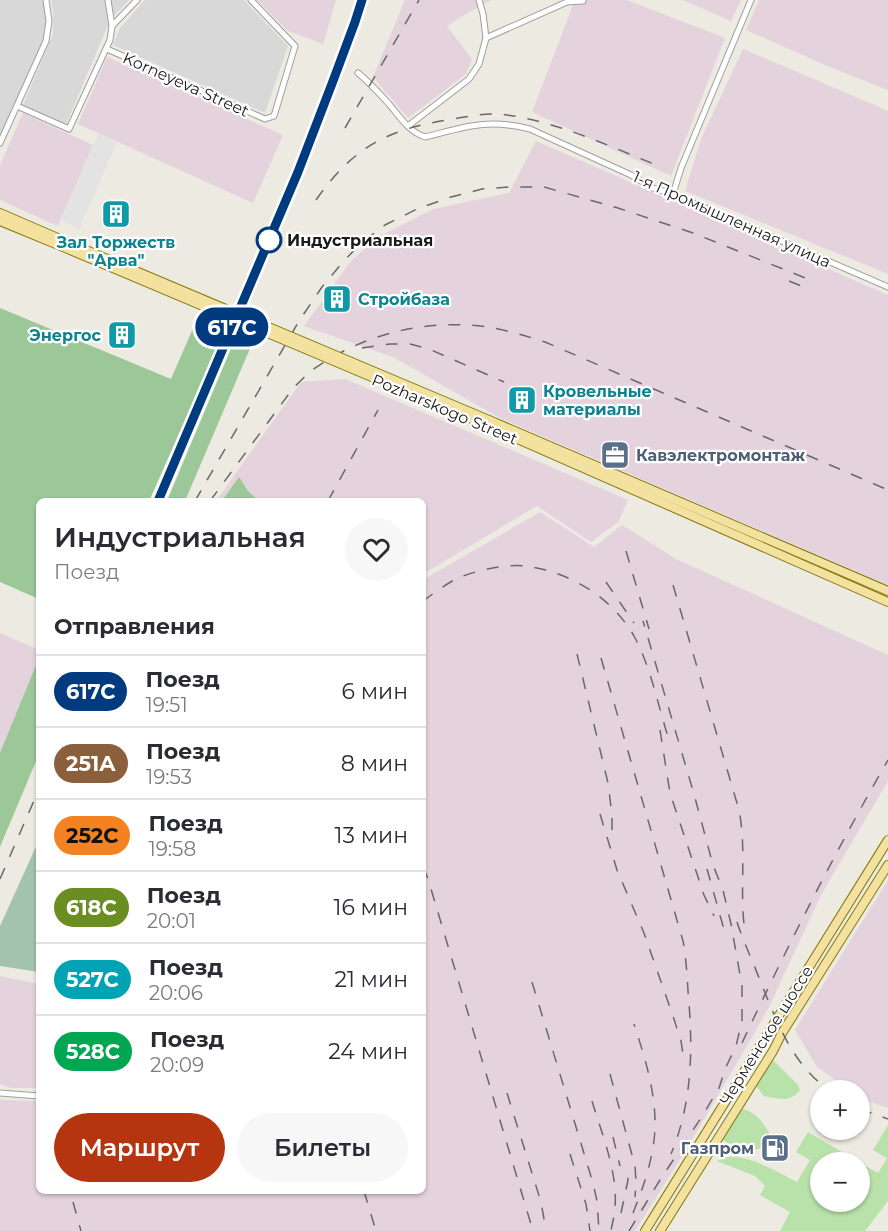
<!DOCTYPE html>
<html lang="ru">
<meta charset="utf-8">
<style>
:root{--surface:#fff;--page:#f7f7f7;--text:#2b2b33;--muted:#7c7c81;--line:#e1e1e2;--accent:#b53511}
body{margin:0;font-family:Montserrat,sans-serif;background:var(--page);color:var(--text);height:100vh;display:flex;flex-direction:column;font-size:22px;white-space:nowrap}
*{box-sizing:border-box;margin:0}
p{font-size:20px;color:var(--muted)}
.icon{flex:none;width:33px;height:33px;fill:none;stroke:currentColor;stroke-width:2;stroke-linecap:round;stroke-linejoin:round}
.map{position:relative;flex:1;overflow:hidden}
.details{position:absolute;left:36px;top:498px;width:390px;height:696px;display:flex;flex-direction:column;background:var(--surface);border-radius:9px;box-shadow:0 2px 4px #0004}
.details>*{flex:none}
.badge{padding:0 12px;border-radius:20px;font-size:21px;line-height:39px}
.controls{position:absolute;left:810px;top:1080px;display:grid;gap:12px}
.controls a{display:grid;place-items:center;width:60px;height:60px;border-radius:50%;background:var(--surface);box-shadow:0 2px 4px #0004;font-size:30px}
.map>.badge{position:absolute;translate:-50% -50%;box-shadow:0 0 0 3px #fff}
h2{padding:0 18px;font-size:22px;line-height:54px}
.round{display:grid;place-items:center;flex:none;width:63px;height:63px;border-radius:32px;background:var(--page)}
.summary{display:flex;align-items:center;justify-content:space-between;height:102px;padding:0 18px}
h1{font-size:28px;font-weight:600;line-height:45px}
.cta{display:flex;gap:12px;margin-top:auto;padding:12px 18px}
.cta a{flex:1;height:69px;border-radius:36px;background:var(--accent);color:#fff;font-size:24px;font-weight:600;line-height:69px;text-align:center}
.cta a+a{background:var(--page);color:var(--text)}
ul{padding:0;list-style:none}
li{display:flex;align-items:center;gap:18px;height:72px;padding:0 18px;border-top:2px solid var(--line)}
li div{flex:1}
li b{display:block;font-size:22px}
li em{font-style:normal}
li .badge{min-width:66px;font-weight:700;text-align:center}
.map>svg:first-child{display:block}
.residential{fill:#d9d8d8}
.industrial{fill:#e4d3dd}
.grass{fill:#b9e2aa}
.forest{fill:#9cc899}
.cemetery{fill:#a4c3af}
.parking{fill:#e3e3e3}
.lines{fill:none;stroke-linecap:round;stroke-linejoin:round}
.street-casing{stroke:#9f9f9f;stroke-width:7}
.primary-casing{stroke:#85780c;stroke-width:10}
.street{stroke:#fff;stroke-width:5}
.primary{stroke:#f3e19f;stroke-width:8}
.rail{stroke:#696969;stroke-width:1.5;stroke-dasharray:12 12;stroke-linecap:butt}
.primary-bridge-casing{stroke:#85780c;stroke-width:10;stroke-linecap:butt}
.primary-bridge{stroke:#f3e19f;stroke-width:8}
.line-casing{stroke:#fff;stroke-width:14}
.line{stroke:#003b80;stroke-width:9}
.stop-dot{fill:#fff;stroke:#003b80;stroke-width:3}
.labels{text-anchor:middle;stroke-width:4.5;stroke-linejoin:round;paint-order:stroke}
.street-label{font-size:16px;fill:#1b1b1b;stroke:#fff}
.stop-label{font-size:16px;font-weight:bold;fill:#1b1b1b;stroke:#fff;text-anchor:start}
.culture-label{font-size:16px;font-weight:bold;fill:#0d838f;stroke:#fff;text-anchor:start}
.service-label{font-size:16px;font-weight:bold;fill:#4e5e75;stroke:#fff;text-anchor:start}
</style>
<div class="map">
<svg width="888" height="1231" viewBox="0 0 888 1231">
<rect width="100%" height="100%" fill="#eceae1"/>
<g class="residential">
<polygon points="0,0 46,0 48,31 0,143"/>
<polygon points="51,0 129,0 115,15 107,27 66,125 23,105 53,34 53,11"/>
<polygon points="145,0 244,0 288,46 265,113 113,45 120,28"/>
</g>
<g class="industrial">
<polygon points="257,0 336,0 323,44 288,31"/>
<polygon points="405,0 491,0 459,18 447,26 472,59 466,74 408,118 373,77"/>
<polygon points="575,0 627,0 725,38 671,176 532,112"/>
<polygon points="683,0 741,0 731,21"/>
<polygon points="759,0 888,0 888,90 825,65 746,30"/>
<polygon points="743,49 888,111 888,274 685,191 701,139"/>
<polygon points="107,57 283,135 253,203 78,124"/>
<polygon points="23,113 93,145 58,226 0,200 0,165"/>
<polygon points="536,141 888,295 888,585 500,418 393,357 304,326 351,261 378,237 433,209 509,193"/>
<polygon points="345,379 628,500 618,522 591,542 537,506 423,574 423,501 216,501 301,382"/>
<polygon points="540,512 594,547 622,525 676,559 888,655 888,781 822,893 770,1005 748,1044 686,1150 635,1231 0,1231 0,1100 39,1101 39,1191 423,1191 423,580"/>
<polygon points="0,633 39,650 39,698 0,796"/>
<polygon points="888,880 888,1108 862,1099 860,1097 860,1090 850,1090 817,1067 795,1030"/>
<polygon points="0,976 39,984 39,1088 11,1088 0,1084"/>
</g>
<g class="grass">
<path d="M773 1060 798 1085 800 1090C791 1103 777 1099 764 1096L756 1086Z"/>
<path d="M740 1109C754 1109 764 1123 770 1135 768 1140 767 1146 762 1148 753 1152 729 1146 722 1139Z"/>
<path d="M888 1125V1201L865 1231H780L790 1212 760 1195 765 1186 755 1176 717 1161C738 1147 777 1172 797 1182L810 1160 796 1152 808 1132 859 1162H820V1202H860V1163L878 1173 887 1158 873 1150Z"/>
</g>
<g class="forest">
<polygon points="0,308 171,379 194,326 222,337 149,501 39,501 39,599 0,582"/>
<polygon points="238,332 254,339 185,501 167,501"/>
<polygon points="239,477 248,491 259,501 222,501"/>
<polygon points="39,658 39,754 0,847 0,753"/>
</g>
<polygon class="cemetery" points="39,840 39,972 0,966 0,926"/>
<polygon class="parking" points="99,133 117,142 79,229 60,220"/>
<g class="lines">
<g class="street-casing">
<g id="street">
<polyline points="112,26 137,0"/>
<polyline points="486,38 567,2 583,1"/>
<polyline points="107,49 265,119 274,116 295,46 251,0"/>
<path d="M358 73C369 82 379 93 389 104 399 116 409 132 425 137 465 127 487 118 530 129L631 175 653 188 673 194 888 287"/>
<polyline points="17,106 69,129 110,40 112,26 108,0"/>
<polyline points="408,126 469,79 479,64 486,38 483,14 479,0"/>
<polyline points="0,143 46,41 49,21 46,0"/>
<polyline points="673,194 681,168 751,0"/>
<polyline points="0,1093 39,1096"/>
</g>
</g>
<g class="primary-casing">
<g id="primary">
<polyline points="0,213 67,242"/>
<polyline points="0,221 63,247"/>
<polyline points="489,420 888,591"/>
<polyline points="488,426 888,602"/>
<polyline points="645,1231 888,840"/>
<polyline points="660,1231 773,1051 782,1033 888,865"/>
</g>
</g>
<use href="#street" class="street"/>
<use href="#primary" class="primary"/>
<g class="rail">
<polyline points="345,128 419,0"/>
<path d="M316 200C354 146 388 129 453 119 471 116 489 112 507 115 558 122 611 147 659 166"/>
<polyline points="789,281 811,290"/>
<polyline points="362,348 390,344 410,344 429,349 504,382"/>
<path d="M158 501C195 414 231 328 268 241 302 162 337 82 362 0"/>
<polyline points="195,501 299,321 322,287 342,263 361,243 385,225 417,209 451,197 482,189 510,187 544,187 618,208 693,233 813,281"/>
<path d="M210 501 294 387C300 382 305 376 311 371 360 335 426 318 487 327 507 330 526 336 545 342L888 490"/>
<polyline points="328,501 378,410"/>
<polyline points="626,551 649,629"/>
<polyline points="606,582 634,623"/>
<path d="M673 585 739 810C747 851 739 892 745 932"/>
<path d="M423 601C434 593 446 584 458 578 478 570 504 564 525 566 568 571 612 597 634 636 651 667 658 706 669 740"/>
<polyline points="577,654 608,783 612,815 612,839"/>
<path d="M601 658 683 941C686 957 687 974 688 991 693 1047 693 1101 671 1154"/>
<polyline points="660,730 670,793 704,895 714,916"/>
<polyline points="600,814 617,870 644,933 673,1016 681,1041 684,1061"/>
<polyline points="423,867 428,879 533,1231"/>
<polyline points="707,869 725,933"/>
<polyline points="0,879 39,789"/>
<path d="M737 922C743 941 752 959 759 978 776 1019 791 1064 829 1090"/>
<polyline points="532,982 593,1183 597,1201 599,1231"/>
<path d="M742 1043C787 947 835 852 888 760"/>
<polyline points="610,1074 635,1166 636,1182 635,1197"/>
<polyline points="507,1093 541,1202 544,1219 543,1231"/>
<path d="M592 1101C602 1135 618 1172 615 1208 615 1215 612 1223 611 1231"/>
<polyline points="860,1109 888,1119"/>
<polyline points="613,1137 620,1166"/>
<polyline points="570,1154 586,1204 590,1231"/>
<polyline points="364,1191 376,1231"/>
<polyline points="73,1202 81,1231"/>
<polyline points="621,1213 628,1180 627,1169"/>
<path d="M633 1213C645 1183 656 1151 655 1119 654 1086 644 1055 634 1024"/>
<polyline points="629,1231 660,1180 701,1118 719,1088 726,1067 736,1046 742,1021 742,986 731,924 723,890 713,865 694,794 643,621"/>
</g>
<g class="primary-bridge-casing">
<g id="primary-bridge">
<polyline points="67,242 489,420"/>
<polyline points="63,247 488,426"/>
</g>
</g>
<use href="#primary-bridge" class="primary-bridge"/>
</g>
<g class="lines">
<g class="line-casing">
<polyline id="line" points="158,501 298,172 333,81 355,22 362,0"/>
</g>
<use href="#line" class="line"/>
</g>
<defs>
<g id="building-square" transform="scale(1.5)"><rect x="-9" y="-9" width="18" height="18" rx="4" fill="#0f9aa8" stroke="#fff"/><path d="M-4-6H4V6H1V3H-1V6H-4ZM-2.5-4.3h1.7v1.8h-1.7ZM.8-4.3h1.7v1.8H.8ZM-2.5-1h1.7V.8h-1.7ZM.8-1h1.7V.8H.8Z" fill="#fff"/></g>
<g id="office-square" transform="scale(1.5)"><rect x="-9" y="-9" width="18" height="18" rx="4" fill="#5c6f8a" stroke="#fff"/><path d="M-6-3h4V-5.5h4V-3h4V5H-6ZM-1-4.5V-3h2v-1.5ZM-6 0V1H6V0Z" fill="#fff"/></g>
<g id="fuel-square" transform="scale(1.5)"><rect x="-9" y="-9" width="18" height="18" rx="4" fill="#5c6f8a" stroke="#fff"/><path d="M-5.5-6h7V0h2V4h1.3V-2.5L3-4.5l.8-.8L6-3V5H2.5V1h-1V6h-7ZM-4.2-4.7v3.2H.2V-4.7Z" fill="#fff"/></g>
</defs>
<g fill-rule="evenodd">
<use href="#building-square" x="116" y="214"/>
<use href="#building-square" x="337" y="299"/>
<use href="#building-square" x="122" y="335"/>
<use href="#building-square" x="522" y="400"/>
<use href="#office-square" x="615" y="455"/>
<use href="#fuel-square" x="775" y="1148"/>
</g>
<circle class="stop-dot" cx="269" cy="240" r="12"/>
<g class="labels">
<g class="street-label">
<text transform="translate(186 84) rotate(24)" y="6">Korneyeva Street</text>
<text transform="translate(732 219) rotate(24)" y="6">1-я Промышленная улица</text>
<text transform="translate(445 409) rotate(23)" y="6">Pozharskogo Street</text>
<text transform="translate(766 1035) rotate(-58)" y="6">Черменское шоссе</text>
</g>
<g class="stop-label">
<text x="287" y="246">Индустриальная</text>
</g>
<g class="culture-label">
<text x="116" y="248" text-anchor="middle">Зал Торжеств<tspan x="116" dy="18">"Арва"</tspan></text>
<text x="358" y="305">Стройбаза</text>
<text x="101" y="341" text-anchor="end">Энергос</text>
<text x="543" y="397">Кровельные<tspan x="543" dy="18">материалы</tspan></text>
</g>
<g class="service-label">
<text x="636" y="461">Кавэлектромонтаж</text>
<text x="754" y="1154" text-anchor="end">Газпром</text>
</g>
</g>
</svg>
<div class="controls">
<a>+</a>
<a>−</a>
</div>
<b class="badge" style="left:232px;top:327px;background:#003b80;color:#fff">617C</b>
<section class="details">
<div class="summary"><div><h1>Индустриальная</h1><p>Поезд</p></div><a class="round"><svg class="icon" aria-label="heart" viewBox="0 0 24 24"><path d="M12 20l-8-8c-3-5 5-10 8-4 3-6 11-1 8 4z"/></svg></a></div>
<h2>Отправления</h2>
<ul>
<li><span class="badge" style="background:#003b80;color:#fff">617C</span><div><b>Поезд</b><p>19:51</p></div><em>6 мин</em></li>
<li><span class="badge" style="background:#8b5e3c;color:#fff">251А</span><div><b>Поезд</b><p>19:53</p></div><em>8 мин</em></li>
<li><span class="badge" style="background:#f58220;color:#111">252С</span><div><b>Поезд</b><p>19:58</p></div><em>13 мин</em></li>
<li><span class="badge" style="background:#6b8e23;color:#fff">618С</span><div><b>Поезд</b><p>20:01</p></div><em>16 мин</em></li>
<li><span class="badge" style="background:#00a3b4;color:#fff">527С</span><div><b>Поезд</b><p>20:06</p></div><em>21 мин</em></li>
<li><span class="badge" style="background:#00a651;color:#fff">528С</span><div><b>Поезд</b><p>20:09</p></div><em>24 мин</em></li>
</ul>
<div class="cta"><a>Маршрут</a><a>Билеты</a></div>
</section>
</div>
